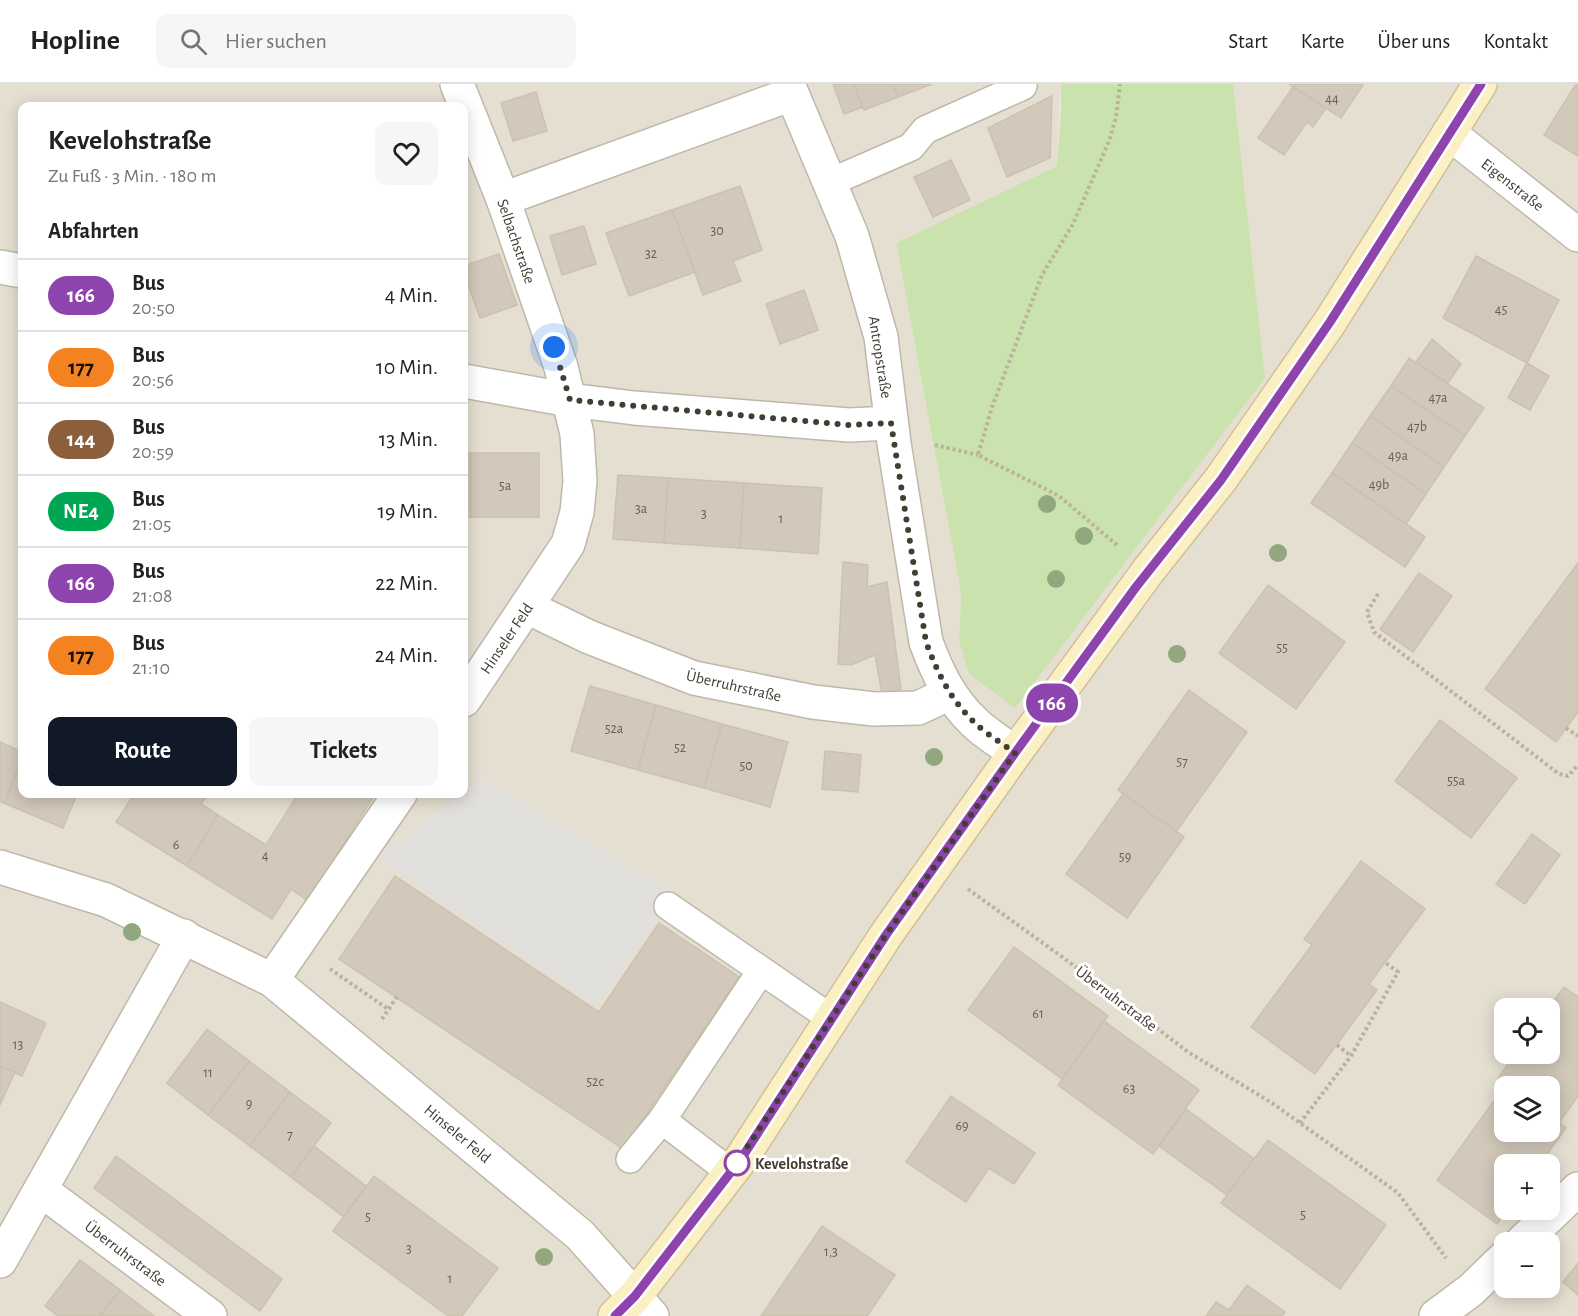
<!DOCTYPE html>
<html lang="de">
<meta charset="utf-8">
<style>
:root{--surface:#fff;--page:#f6f6f6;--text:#222;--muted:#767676;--line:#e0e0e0;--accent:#111827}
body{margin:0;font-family:"Alegreya Sans",sans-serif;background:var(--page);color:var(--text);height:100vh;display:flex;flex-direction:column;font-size:22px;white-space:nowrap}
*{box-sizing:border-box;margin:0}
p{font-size:20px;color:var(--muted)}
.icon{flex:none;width:33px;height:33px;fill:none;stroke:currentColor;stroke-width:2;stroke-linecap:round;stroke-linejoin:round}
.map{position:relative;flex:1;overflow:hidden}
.sheet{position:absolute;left:18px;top:18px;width:450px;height:696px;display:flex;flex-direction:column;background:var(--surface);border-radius:12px;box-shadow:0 3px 15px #0003}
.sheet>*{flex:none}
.badge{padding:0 12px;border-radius:20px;font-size:21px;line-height:39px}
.tools{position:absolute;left:1494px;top:914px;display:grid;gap:12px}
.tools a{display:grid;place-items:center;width:66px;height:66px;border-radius:12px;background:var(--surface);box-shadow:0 3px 15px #0003;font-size:30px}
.you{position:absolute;width:30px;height:30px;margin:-15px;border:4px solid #fff;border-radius:50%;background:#1a73e8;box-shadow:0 0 0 9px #1a73e833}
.map>.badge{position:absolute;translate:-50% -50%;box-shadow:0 0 0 3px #fff}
h2{padding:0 30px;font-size:22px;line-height:54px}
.round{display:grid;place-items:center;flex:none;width:63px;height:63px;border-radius:12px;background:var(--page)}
.head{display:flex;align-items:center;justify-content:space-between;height:102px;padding:0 30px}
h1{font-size:28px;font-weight:600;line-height:45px}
.button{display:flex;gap:12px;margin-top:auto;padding:12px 30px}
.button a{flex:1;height:69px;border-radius:12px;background:var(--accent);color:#fff;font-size:24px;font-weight:600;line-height:69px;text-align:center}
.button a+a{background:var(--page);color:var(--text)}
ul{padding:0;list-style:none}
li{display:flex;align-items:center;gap:18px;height:72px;padding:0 30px;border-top:2px solid var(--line)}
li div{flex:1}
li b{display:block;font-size:22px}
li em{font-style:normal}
li .badge{min-width:66px;font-weight:700;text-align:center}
header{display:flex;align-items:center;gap:36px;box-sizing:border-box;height:84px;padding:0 30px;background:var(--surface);border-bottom:2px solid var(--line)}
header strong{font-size:28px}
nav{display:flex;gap:33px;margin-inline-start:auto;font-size:21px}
.search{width:420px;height:54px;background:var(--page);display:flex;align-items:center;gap:15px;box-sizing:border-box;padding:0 21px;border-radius:12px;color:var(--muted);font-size:22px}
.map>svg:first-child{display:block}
.residential{fill:#e5dfd2;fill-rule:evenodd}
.green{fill:#cae3ae}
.parking{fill:#e2e0dc}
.building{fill:#d2c9ba;stroke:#ccc1ae;stroke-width:1.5}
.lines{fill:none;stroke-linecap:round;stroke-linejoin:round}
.lane-casing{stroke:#bfb8aa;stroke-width:30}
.street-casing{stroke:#bfb8aa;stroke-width:36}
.secondary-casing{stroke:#cfc196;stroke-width:36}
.path{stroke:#bdb199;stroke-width:4;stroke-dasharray:3 3;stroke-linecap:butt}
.lane{stroke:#fff;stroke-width:27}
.street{stroke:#fff;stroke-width:33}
.secondary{stroke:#fbf0c4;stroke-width:33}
.tree{fill:#91a87e}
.line-casing{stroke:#fff;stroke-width:14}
.line{stroke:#8e44ad;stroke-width:9}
.walk{stroke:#433d34;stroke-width:6;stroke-dasharray:0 10.8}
.stop-dot{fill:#fff;stroke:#8e44ad;stroke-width:3}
.labels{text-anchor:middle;stroke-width:6;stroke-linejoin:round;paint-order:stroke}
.number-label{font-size:14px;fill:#676056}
.street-label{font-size:16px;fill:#433d34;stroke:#fff}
.stop-label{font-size:16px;font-weight:bold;fill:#433d34;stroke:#fff;text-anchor:start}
</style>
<header>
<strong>Hopline</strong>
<div class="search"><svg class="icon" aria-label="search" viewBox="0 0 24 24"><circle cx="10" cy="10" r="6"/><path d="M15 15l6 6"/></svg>Hier suchen</div>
<nav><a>Start</a><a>Karte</a><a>Über uns</a><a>Kontakt</a></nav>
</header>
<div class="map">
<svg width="1578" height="1232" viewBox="0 0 1578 1232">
<rect width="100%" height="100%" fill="#f1ede4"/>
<path class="residential" d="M0 0H1061L1057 82 896 159 961 509 959 557 1233 15V0H1578V1232H0ZM22 22H464V710H22ZM1504 924H1550V969H1504ZM1504 1002H1550V1047H1504ZM1504 1080H1550V1125H1504ZM1504 1158H1550V1203H1504Z"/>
<polygon class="green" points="1061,0 1233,0 1265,294 1015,624 969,590 959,557 961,509 896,159 1057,82 1061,23"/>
<polygon class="parking" points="482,694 676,810 596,921 379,774"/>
<g class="building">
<polygon points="833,0 854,0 863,23 844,30"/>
<polygon points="854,0 893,0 898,13 864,26"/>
<polygon points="893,0 932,0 898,13"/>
<polygon points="1289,0 1361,0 1363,1 1341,34"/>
<polygon points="1576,0 1578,0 1578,72 1544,51"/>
<polygon points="1293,3 1326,24 1313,43 1307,38 1284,71 1258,54"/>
<polygon points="536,8 547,47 513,57 501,19"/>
<polygon points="1052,12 1050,74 1007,93 988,44"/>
<polygon points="951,76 970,116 933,133 914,93"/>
<polygon points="740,102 762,166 733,177 741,197 703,211 672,126"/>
<polygon points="672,126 695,188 629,212 606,149"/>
<polygon points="584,142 596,180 562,191 550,152"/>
<polygon points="499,170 517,221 480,234 464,189 464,182"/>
<polygon points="1476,172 1559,216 1527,279 1443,234"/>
<polygon points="804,206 818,246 780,260 766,220"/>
<polygon points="1432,255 1461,280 1448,299 1416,278"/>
<polygon points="1409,274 1484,324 1465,352 1391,302"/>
<polygon points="1527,279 1549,292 1530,326 1508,314"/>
<polygon points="1391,302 1465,352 1444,383 1370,332"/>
<polygon points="1370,332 1444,383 1426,410 1352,359"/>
<polygon points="1352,359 1426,410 1406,440 1332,389"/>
<rect x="464" y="369" width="7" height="64"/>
<rect x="471" y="369" width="68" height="64"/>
<polygon points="1332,389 1425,453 1405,483 1311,419"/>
<polygon points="618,391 668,394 664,459 613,455"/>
<polygon points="668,394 744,399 740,464 664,459"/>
<polygon points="744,399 822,404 818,470 740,464"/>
<polygon points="843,478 868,481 867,503 887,498 901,605 882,610 875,571 851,581 838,580"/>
<polygon points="1578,479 1578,628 1556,658 1485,605"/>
<polygon points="1419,489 1452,512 1413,568 1380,545"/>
<polygon points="1268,501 1345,558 1296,625 1219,569"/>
<polygon points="590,602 656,621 638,686 571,667"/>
<polygon points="1189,606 1247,648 1176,748 1118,706"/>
<polygon points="656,621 722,640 704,704 638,686"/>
<polygon points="1440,636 1517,694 1471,754 1395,697"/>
<polygon points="722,640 788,658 770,723 704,704"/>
<polygon points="0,658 22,668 22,675 4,719 0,718"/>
<polygon points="825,667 861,671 858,708 822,705"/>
<polygon points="22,675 22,710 77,710 63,744 4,719"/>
<polygon points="134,710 208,710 201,720 218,731 187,782 116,738"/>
<polygon points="298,710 375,710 308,817 291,805 272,835 187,782 218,731 266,761"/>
<polygon points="1123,710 1184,753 1127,834 1066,790"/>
<polygon points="1532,750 1560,771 1525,820 1496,800"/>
<polygon points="1361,777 1425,825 1369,900 1377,906 1315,990 1251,943 1312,861 1304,855"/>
<polygon points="395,792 599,928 659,839 739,893 623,1065 339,875"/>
<polygon points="1014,863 1108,932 1062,995 968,926"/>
<polygon points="1564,903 1578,913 1578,1012 1559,1039 1550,1032 1550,1002 1508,1002 1498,994 1516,969 1550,969 1548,924"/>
<polygon points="0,918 46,939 22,992 0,982"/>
<polygon points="1104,937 1199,1006 1153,1070 1058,1001"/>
<polygon points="207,945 249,977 208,1031 167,999"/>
<polygon points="249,977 290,1008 250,1062 208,1031"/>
<polygon points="0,982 15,988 0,1021"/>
<polygon points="1504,1003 1504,1047 1550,1047 1550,1032 1566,1044 1540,1080 1504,1080 1504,1125 1508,1125 1497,1140 1437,1096"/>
<polygon points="290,1008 331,1039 291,1093 250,1062"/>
<polygon points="951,1012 1035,1069 1014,1100 989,1084 966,1118 906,1078"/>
<polygon points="1186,1025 1254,1075 1227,1111 1159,1062"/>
<polygon points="1268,1056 1386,1141 1340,1205 1221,1119"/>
<polygon points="314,1062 366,1102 344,1133 291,1093"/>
<polygon points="116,1072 282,1195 260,1227 94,1104"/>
<polygon points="374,1092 498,1184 462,1232 448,1232 333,1147"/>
<polygon points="822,1142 895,1191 867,1232 761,1232"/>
<polygon points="80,1176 120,1206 100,1232 58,1232 45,1222"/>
<polygon points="1578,1179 1578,1211 1563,1198"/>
<polygon points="1247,1201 1285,1228 1282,1232 1206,1232 1216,1218 1229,1226"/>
<polygon points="120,1206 154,1232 100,1232"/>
</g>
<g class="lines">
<g class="lane-casing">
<g id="lane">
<polyline points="831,98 911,63 925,46 1023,2"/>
<polyline points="668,822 832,935"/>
<polyline points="662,1036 730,1088"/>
<polyline points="630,1075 662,1036 761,887"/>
</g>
</g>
<g class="street-casing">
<g id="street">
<polyline points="457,0 503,115 561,283 577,350 580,397 577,428 568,460 464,616"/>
<path d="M788 0 852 152 881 253 894 359 926 558C937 588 950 615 974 638 986 650 1002 659 1015 669"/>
<polyline points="1449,49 1578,151"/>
<polyline points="503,115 792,10"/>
<polyline points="0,183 22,187"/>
<polyline points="464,297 570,316 634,324 849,341 891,339"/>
<polyline points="527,523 589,553 694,594 813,618 874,625 918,624 950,609"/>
<polyline points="0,783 106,816 272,896 580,1151 652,1232"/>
<polyline points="272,896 400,710"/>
<polyline points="41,1106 210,1232"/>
<polyline points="1522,1158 1578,1105"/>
<polyline points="0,1177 184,852"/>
<polyline points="1436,1232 1471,1206 1504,1174"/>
</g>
</g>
<g class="secondary-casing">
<polyline id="secondary" points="615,1232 635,1212 741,1075 886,851 1015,669 1148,487 1221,395 1330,238 1480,0"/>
</g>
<g class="path">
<polyline points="935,361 978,371"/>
<polyline points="1117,461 1059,412 978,371 992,323 1042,191 1073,140 1109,57 1116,33 1120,0"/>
<polyline points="1378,510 1367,528 1374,548 1559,690 1568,692 1578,681"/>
<polyline points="1566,644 1578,652"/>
<polyline points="968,805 1094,896 1188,968 1272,1019 1398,1109 1446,1174"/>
<polyline points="330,885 388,925"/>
<polyline points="382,935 397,913"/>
<polyline points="1337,961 1351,972"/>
<polyline points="1300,1039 1351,972 1398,888 1386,879"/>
</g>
<use href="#lane" class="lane"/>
<use href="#street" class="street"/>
<use href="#secondary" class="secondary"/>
</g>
<g class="tree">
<circle cx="1047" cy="420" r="9"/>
<circle cx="1084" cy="452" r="9"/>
<circle cx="1278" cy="469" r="9"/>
<circle cx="1056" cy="495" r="9"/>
<circle cx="1177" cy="570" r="9"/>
<circle cx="934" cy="673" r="9"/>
<circle cx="132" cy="848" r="9"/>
<circle cx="544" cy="1173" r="9"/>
</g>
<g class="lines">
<g class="line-casing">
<polyline id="line" points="615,1232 635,1212 741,1075 886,851 1015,669 1136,503 1221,396 1330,238 1481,0"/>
</g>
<use href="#line" class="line"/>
<path class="walk" d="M554 263 570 316 849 341 891 339 926 558C937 588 950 615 974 638 986 650 1002 659 1015 669L886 851 737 1079"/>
</g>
<circle class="stop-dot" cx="737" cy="1079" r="12"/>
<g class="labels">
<g class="number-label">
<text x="1332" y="19">44</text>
<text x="717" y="151">30</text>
<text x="651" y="174">32</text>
<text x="1501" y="230">45</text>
<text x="1438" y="318">47a</text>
<text x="1417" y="347">47b</text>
<text x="1398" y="376">49a</text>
<text x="1379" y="405">49b</text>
<text x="505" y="406">5a</text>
<text x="641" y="429">3a</text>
<text x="704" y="434">3</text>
<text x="781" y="439">1</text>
<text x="1282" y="568">55</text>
<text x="614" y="649">52a</text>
<text x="680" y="668">52</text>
<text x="1182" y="682">57</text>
<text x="746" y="686">50</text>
<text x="1456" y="701">55a</text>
<text x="176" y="765">6</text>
<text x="265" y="776">4</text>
<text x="1125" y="777">59</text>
<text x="1038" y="934">61</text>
<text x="18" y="965">13</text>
<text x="208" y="993">11</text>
<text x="595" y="1002">52c</text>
<text x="1129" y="1009">63</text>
<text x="249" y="1024">9</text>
<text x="962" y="1046">69</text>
<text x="290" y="1055">7</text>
<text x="1303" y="1135">5</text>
<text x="368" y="1137">5</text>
<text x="409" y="1169">3</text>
<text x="831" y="1172">1,3</text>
<text x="450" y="1199">1</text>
</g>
<g class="street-label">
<text transform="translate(1513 100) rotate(38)" y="6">Eigenstraße</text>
<text transform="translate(517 157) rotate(71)" y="6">Selbachstraße</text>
<text transform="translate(881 273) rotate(81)" y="6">Antropstraße</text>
<text transform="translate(506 554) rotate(-56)" y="6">Hinseler Feld</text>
<text transform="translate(734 601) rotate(13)" y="6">Überruhrstraße</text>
<text transform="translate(1117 914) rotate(37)" y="6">Überruhrstraße</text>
<text transform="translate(458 1049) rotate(40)" y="6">Hinseler Feld</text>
<text transform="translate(126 1169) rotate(37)" y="6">Überruhrstraße</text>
</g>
<g class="stop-label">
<text x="755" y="1085">Kevelohstraße</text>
</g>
</g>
</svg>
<div class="tools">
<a><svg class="icon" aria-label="locate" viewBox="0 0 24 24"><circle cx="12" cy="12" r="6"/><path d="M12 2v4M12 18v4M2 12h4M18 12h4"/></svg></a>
<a><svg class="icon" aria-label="layers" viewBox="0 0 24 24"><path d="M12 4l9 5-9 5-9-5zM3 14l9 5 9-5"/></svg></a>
<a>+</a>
<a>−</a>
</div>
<div class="you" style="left:554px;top:263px"></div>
<b class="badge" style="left:1052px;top:619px;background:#8e44ad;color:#fff">166</b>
<section class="sheet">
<div class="head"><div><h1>Kevelohstraße</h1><p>Zu Fuß · 3 Min. · 180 m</p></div><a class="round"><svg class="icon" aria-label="heart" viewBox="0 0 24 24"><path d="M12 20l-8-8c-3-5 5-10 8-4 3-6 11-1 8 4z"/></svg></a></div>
<h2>Abfahrten</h2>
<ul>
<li><span class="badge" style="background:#8e44ad;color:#fff">166</span><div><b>Bus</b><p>20:50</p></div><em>4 Min.</em></li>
<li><span class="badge" style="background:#f58220;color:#111">177</span><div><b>Bus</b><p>20:56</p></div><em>10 Min.</em></li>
<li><span class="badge" style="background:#8b5e3c;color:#fff">144</span><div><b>Bus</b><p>20:59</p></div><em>13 Min.</em></li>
<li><span class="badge" style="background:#00a651;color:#fff">NE4</span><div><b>Bus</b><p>21:05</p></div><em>19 Min.</em></li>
<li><span class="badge" style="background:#8e44ad;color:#fff">166</span><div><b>Bus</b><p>21:08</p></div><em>22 Min.</em></li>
<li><span class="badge" style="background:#f58220;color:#111">177</span><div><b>Bus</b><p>21:10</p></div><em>24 Min.</em></li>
</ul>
<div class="button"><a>Route</a><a>Tickets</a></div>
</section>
</div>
